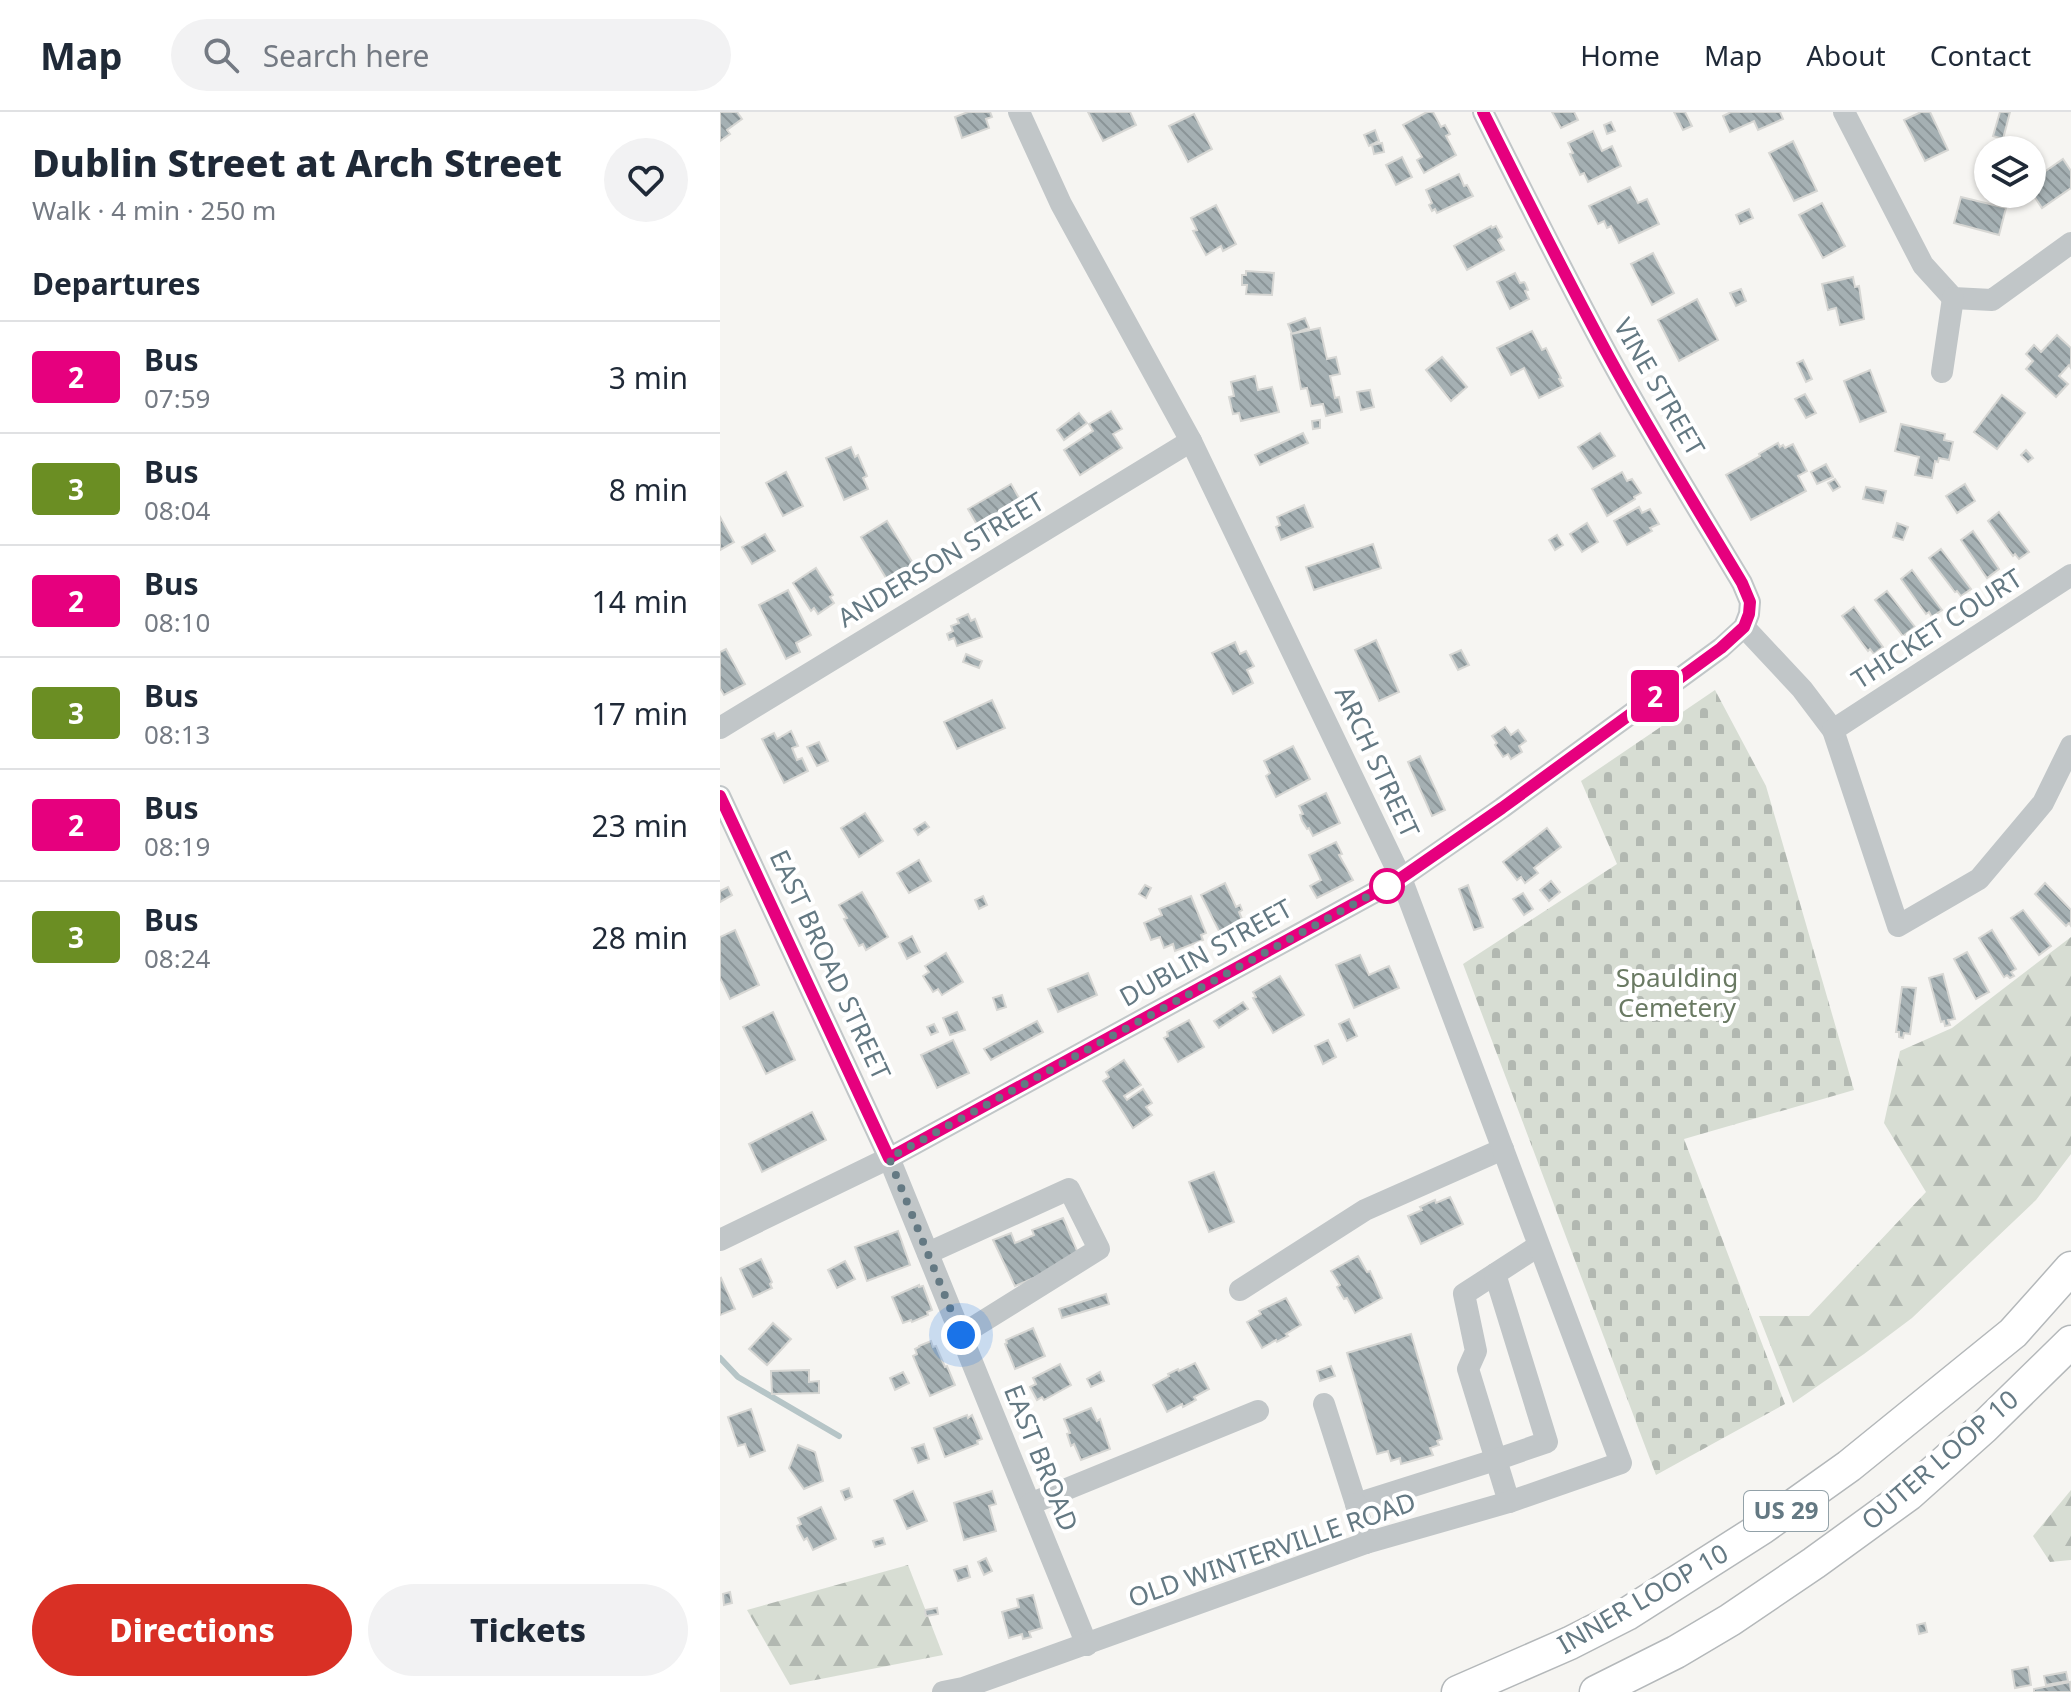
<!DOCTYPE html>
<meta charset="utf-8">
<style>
:root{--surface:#fff;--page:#f2f2f3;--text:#1f2937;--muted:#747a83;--line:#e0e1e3;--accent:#d93025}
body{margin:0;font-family:"Noto Sans",sans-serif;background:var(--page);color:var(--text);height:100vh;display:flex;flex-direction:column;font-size:30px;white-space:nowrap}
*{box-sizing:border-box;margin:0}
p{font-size:26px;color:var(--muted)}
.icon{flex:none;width:44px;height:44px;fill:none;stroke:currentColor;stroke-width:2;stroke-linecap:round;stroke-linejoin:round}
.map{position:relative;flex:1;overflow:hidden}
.sheet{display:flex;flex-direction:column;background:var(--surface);width:720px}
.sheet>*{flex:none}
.badge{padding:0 16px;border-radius:6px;font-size:28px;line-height:52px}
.controls{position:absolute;left:1254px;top:24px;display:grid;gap:16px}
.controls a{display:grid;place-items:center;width:72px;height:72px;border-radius:50%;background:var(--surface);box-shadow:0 2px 6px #0004;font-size:40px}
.you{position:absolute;width:40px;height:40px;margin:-20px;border:6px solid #fff;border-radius:50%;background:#1a73e8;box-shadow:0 0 0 12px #1a73e833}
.map>.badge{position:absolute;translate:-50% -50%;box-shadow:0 0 0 4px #fff}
h2{padding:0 32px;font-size:30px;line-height:72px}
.round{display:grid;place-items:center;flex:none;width:84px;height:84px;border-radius:42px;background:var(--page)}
.overview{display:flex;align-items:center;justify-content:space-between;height:136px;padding:0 32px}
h1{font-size:38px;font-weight:800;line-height:60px}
.button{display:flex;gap:16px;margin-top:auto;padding:16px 32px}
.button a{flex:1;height:92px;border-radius:48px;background:var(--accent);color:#fff;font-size:32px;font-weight:800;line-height:92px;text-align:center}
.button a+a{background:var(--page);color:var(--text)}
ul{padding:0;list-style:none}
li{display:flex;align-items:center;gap:24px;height:112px;padding:0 32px;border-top:2px solid var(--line)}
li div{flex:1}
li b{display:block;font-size:30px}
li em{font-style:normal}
li .badge{min-width:88px;font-weight:700;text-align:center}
header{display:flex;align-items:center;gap:48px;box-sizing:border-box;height:112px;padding:0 40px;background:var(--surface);border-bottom:2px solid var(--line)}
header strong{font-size:38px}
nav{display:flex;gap:44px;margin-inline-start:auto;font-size:28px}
.search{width:560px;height:72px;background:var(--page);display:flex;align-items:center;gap:20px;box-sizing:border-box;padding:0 28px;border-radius:44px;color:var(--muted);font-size:30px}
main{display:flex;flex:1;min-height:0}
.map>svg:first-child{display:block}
.forest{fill:url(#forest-firs)}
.cemetery{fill:url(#cemetery-stones)}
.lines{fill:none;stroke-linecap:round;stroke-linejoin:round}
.stream{stroke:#b6c5c7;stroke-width:6}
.building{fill:url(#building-back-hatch);stroke:#d7d7d4;stroke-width:2}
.highway-casing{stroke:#b4b8ba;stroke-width:35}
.minor{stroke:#c1c6c8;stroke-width:22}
.highway{stroke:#fff;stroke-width:32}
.line-casing{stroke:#fff;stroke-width:18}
.line{stroke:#e6007e;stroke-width:12}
.walk{stroke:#647983;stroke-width:8;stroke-dasharray:0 14.4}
.stop-dot{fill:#fff;stroke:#e6007e;stroke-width:4}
.labels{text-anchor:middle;stroke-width:8;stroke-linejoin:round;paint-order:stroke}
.shield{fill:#fff;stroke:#92a1a8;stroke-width:2}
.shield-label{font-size:24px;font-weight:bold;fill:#647983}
.street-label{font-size:26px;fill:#647983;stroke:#fff}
.park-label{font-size:26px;fill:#6a7a63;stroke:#fff}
</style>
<header>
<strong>Map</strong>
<div class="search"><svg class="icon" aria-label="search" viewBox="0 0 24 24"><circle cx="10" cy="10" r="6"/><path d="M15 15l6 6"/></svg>Search here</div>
<nav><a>Home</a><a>Map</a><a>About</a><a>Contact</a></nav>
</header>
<main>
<section class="sheet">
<div class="overview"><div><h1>Dublin Street at Arch Street</h1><p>Walk · 4 min · 250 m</p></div><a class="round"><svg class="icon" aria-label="heart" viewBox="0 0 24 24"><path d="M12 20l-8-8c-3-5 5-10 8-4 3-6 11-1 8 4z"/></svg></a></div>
<h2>Departures</h2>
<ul>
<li><span class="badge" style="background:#e6007e;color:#fff">2</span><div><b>Bus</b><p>07:59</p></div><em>3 min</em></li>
<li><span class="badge" style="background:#6b8e23;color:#fff">3</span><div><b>Bus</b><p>08:04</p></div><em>8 min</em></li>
<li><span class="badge" style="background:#e6007e;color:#fff">2</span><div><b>Bus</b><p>08:10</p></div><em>14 min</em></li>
<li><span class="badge" style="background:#6b8e23;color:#fff">3</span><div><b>Bus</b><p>08:13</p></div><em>17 min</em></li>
<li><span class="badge" style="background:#e6007e;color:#fff">2</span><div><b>Bus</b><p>08:19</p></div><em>23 min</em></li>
<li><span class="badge" style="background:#6b8e23;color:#fff">3</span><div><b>Bus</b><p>08:24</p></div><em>28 min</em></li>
</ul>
<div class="button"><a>Directions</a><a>Tickets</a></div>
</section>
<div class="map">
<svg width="1351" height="1580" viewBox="0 0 1351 1580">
<defs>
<pattern id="forest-firs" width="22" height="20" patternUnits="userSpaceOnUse" patternTransform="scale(2)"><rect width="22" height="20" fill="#d7ddd3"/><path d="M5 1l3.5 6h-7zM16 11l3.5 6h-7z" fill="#b2b8b1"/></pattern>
<pattern id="cemetery-stones" width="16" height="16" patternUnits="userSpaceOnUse" patternTransform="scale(2)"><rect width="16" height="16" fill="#d7ddd3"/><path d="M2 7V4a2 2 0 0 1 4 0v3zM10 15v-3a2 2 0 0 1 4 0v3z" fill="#b2b8b1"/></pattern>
<pattern id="building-back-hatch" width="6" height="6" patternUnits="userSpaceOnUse" patternTransform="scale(2)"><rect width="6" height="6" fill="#a5b0b3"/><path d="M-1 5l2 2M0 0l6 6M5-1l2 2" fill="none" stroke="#8a9497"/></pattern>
</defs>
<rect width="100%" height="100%" fill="#f6f5f2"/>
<g class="forest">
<polygon points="1351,825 1351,1042 1316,1088 1192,1206 1144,1242 1073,1291 1039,1204 1089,1204 1206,1080 1164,1011 1180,939 1232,916"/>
<polygon points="1351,1378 1351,1448 1330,1450 1313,1424"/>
<polygon points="188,1453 223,1543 70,1573 27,1498"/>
</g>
<polygon class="cemetery" points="995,578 1046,674 1134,978 964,1027 1065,1292 936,1363 743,852 897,752 861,669"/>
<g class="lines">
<polyline class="stream" points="0,1246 18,1265 119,1324"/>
</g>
<g class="building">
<polygon points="0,0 17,0 22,7 7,18 10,22 0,29"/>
<polygon points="248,0 270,0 272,5 266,7 269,16 242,26 235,5"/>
<polygon points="368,0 410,0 416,13 383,29"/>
<polygon points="707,0 713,0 721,15 725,13 730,22 726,24 736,43 704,61 697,48 702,45 683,13"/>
<polygon points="832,0 854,0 858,8 841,16"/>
<polygon points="954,0 965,0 972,14 963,18"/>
<polygon points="1011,0 1060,0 1063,7 1038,18 1034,9 1010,20 1003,4"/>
<polygon points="1201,0 1210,0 1228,38 1205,49 1184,8"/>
<polygon points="1280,0 1290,0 1283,27 1273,24"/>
<polygon points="474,2 492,37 468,50 449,14"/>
<polygon points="891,10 895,19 887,22 884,13"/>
<polygon points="655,18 659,29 649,34 644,23"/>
<polygon points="873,19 882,39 892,34 901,54 868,70 864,61 860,63 850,42 853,41 848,31"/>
<polygon points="1073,29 1097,79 1074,89 1049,41"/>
<polygon points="662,31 664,40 654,42 652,33"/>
<polygon points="682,45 692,65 676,73 666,53"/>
<polygon points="1343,47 1351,59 1351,76 1322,96 1312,81 1312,62 1314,61 1317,65"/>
<polygon points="739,62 744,74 747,73 753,84 717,101 715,97 712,99 709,93 712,91 706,78"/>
<polygon points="910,75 918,91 927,87 939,112 899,131 891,114 887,116 884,109 878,112 869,94"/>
<polygon points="1241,85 1286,96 1279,123 1234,111"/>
<polygon points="1102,91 1125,134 1103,146 1079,103"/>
<polygon points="496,93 516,132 503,139 501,134 486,143 473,119 477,118 471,106"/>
<polygon points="1029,97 1033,106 1020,112 1016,103"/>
<polygon points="771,114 772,116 776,114 782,125 778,128 784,138 747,158 734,134"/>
<polygon points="933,141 954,181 932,193 911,152"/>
<polygon points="526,159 554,161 552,183 526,182 527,173 522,173 522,163 526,163"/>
<polygon points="795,161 800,171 804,170 805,171 808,178 805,179 809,187 790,197 777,170"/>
<polygon points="1133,165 1135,175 1139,174 1144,207 1120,213 1116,196 1108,198 1102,172"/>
<polygon points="1021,177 1026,189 1016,194 1010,181"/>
<polygon points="977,187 998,228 959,249 938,208"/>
<polygon points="585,206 589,216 572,222 568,212"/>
<polygon points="600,216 607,247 616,245 620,262 610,264 615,286 619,285 622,300 606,304 603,292 591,294 587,276 581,277 571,222"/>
<polygon points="812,219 822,238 826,236 841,266 839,267 843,274 819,286 804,256 791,263 777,236"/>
<polygon points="1337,223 1351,236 1351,256 1349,253 1339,264 1348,272 1336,285 1306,257 1313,249 1306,242 1314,233 1321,240"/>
<polygon points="722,245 747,275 731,289 706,258"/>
<polygon points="1083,248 1092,267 1086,270 1077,251"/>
<polygon points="1150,258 1166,300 1140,310 1124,269"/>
<polygon points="535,264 538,278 552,275 559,300 521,309 519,301 513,302 509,285 514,284 511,270"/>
<polygon points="650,278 654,295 641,298 637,280"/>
<polygon points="1085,282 1096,301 1086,306 1075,287"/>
<polygon points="1282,283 1305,301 1277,337 1254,320"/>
<polygon points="391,299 402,317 393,322 402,336 360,363 344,338 373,319 369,312"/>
<polygon points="359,301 367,311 344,328 337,318"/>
<polygon points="600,308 600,316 593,317 592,309"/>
<polygon points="1181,312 1225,322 1224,328 1233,330 1229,348 1219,346 1218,350 1215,349 1212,366 1195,363 1199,345 1175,339"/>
<polygon points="583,321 588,331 540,353 535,343"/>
<polygon points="880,321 895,344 873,357 858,335"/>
<polygon points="1058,331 1060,335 1063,333 1065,336 1073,332 1087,359 1078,364 1086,379 1031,408 1006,363 1040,344 1039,342"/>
<polygon points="131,335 135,345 138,343 147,364 143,366 148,377 124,388 106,346"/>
<polygon points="1306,338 1313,346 1308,350 1301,343"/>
<polygon points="1106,352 1113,365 1097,372 1091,360"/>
<polygon points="66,360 83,394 63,404 46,371"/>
<polygon points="902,360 907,369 912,367 921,381 914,385 915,387 887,404 872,377"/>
<polygon points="1115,367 1120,375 1113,379 1108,371"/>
<polygon points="291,372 306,398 263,423 248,397"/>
<polygon points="1245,372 1255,389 1237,401 1226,384"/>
<polygon points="1146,375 1166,379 1163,391 1143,387"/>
<polygon points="584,393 593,415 561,428 556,415 560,413 557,405"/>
<polygon points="919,395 922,401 930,397 939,412 930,416 932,419 907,433 894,409"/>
<polygon points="1279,400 1309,440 1299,447 1295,442 1293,444 1268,409"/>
<polygon points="0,405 14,430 0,438"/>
<polygon points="167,409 197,458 171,474 141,425"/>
<polygon points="867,411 878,430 862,440 850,422"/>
<polygon points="1177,411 1188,415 1183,428 1173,425"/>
<polygon points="1253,419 1279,457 1267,466 1241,428"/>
<polygon points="45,422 55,439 32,452 22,435"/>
<polygon points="837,423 843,433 835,438 829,428"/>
<polygon points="653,432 661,456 594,478 586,455"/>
<polygon points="1221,437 1251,477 1241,484 1237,479 1235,480 1209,446"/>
<polygon points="96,456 113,483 110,485 114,491 98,502 94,496 91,499 73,471"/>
<polygon points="1192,458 1222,498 1212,505 1209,500 1206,502 1181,467"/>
<polygon points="68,478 91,523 76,531 80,540 66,547 39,493"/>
<polygon points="1167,479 1195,515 1183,524 1155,488"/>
<polygon points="1134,495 1163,535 1154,542 1150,537 1148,539 1122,504"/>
<polygon points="248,502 251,509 255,507 262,525 237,534 234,526 229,528 227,522 233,519 231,514 239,511 237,507"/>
<polygon points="656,528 679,580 659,589 635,538"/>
<polygon points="515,530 520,542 526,539 534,554 527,558 533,571 513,582 492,541"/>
<polygon points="6,537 25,572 4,583 0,576 0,540"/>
<polygon points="741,538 749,553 738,558 730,543"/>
<polygon points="246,542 262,549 259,556 243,550"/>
<polygon points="272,588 285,616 237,637 224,610"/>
<polygon points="785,615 791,623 798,618 806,629 799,634 802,640 791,647 788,642 783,645 775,633 777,631 772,624"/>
<polygon points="71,619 78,634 72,636 77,648 82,646 88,659 64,671 42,627 54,621 57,627"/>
<polygon points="99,630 108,649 97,654 87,635"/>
<polygon points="573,634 590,667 556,685 546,664 550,661 544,649"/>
<polygon points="700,644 725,698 712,704 688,650"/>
<polygon points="606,681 620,711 593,724 589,716 587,717 582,709 580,703 583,702 579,694"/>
<polygon points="145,701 163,729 139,745 121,716"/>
<polygon points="205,710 209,715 198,723 194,717"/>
<polygon points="827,716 841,735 814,756 818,761 805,771 801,765 797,768 783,750"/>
<polygon points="616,730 622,742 619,743 633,768 597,786 590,774 601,768 589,743"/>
<polygon points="199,748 211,769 189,781 177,761"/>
<polygon points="831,769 840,780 829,789 820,778"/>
<polygon points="505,771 516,795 520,793 522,798 519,800 525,814 502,825 481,783"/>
<polygon points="1325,771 1351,798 1351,814 1349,811 1346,814 1315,782"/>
<polygon points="425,773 431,776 426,786 419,782"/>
<polygon points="748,773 763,815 754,818 739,777"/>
<polygon points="8,775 12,783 0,790 0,779"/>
<polygon points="142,780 168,825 146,838 143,832 139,834 124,807 127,806 119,793"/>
<polygon points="803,781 813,797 804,803 793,787"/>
<polygon points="263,784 267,793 259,797 255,788"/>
<polygon points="471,784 486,821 481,823 483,828 455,839 453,832 444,836 440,825 431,828 424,811 442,803 439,797"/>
<polygon points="1303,798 1331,834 1319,843 1291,806"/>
<polygon points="15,818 39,873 10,887 0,866 0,825"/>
<polygon points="1272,818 1296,857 1291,860 1294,864 1290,866 1287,863 1284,865 1259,826"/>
<polygon points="192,824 200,840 187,847 179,831"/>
<polygon points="1247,840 1269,880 1256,887 1234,847"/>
<polygon points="226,841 243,870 222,883 218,877 213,880 203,864 209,860 205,854"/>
<polygon points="640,843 649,863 669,854 679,876 634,896 616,853"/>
<polygon points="368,861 377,883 338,900 328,877"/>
<polygon points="1223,862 1235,907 1228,908 1230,913 1225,914 1224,909 1221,910 1209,866"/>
<polygon points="560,864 584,903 553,921 533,886 536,885 533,880"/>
<polygon points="1182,875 1196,876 1190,922 1184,921 1183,926 1179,925 1179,920 1176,920"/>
<polygon points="282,883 286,895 277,898 273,886"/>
<polygon points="523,890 528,897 499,916 494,909"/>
<polygon points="53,900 75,948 46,962 23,915"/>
<polygon points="237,900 245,918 230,923 223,906"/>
<polygon points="629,907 637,924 627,929 619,912"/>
<polygon points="469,908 484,935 458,950 444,926 448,924 447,920"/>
<polygon points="317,909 323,920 271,948 264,937"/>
<polygon points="214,912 218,920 211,923 207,915"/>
<polygon points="233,928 249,961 217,976 201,943"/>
<polygon points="608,928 616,945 603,952 595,934"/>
<polygon points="404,948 421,973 404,984 407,988 423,977 432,991 426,995 432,1003 413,1016 383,969 389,965 386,960"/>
<polygon points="92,1000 106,1028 42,1060 29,1032"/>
<polygon points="494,1060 514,1110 489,1120 469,1070"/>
<polygon points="730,1085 743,1112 701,1132 688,1104 702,1098 700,1095 715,1088 716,1091"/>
<polygon points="343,1106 358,1141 349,1151 295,1174 273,1128 291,1121 295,1131 314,1123 312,1118"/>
<polygon points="178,1119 190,1153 147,1169 135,1135"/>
<polygon points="638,1144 647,1160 650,1159 662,1186 635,1201 627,1186 624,1187 617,1175 620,1173 611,1159"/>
<polygon points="41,1147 52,1170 50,1172 52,1176 33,1185 20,1157"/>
<polygon points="125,1149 135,1167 117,1176 108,1158"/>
<polygon points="1,1166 15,1197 0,1203 0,1167"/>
<polygon points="199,1173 199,1175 203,1174 212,1198 207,1200 208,1203 192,1210 191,1208 183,1211 172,1185"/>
<polygon points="386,1182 389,1192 342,1206 339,1197"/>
<polygon points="566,1186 581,1213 566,1222 568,1224 557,1230 556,1228 542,1236 527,1210 541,1202 539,1199"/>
<polygon points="53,1211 71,1227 47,1253 29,1237"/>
<polygon points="313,1216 325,1244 295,1257 285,1232 287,1231 286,1228"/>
<polygon points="691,1222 722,1327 717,1329 719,1333 710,1336 713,1343 681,1352 680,1346 671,1349 668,1339 657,1342 627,1241"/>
<polygon points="211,1229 213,1235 216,1234 225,1255 227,1254 235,1273 210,1284 193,1244 197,1242 195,1237 199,1235 199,1234"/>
<polygon points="475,1251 489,1277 474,1285 476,1288 463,1295 462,1292 447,1300 433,1273 449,1264 448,1262 458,1257 459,1259"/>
<polygon points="340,1252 351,1273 324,1288 322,1285 317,1288 310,1275 316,1272 313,1266"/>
<polygon points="611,1254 615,1264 600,1269 597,1259"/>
<polygon points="89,1258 89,1270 99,1269 99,1281 52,1282 51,1259"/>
<polygon points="183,1260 189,1271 175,1278 170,1266"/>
<polygon points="380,1260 384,1269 371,1275 367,1267"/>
<polygon points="371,1296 377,1309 380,1307 390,1337 361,1348 354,1332 351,1334 347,1322 350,1321 344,1307"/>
<polygon points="31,1297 45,1339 30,1345 25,1332 18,1334 8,1305"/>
<polygon points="247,1303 248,1306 252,1303 262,1327 257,1329 258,1332 225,1345 214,1316"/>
<polygon points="204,1332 209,1347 198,1351 192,1336"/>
<polygon points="78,1333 95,1340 103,1369 84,1377 69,1356"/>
<polygon points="129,1376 132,1385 125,1388 121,1379"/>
<polygon points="193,1379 207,1409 187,1417 174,1388"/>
<polygon points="272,1379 276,1392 269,1394 276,1419 244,1428 234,1391"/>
<polygon points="101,1395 116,1427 93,1438 87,1426 84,1428 78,1417 77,1414 81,1412 78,1406"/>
<polygon points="163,1426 165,1432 155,1435 153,1429"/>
<polygon points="266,1446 272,1459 264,1463 258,1450"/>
<polygon points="247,1454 250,1465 238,1469 234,1458"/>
<polygon points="10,1480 12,1491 4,1493 3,1482"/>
<polygon points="313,1483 322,1516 309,1520 311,1525 303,1527 302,1522 289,1526 282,1500 299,1495 297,1487"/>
<polygon points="217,1496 218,1502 206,1504 205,1498"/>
<polygon points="1205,1511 1207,1520 1199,1522 1197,1513"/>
<polygon points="1308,1555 1311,1573 1295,1576 1292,1558"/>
<polygon points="1346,1560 1348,1569 1326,1573 1324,1564"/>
<polygon points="1350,1570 1351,1580 1314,1580 1314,1577"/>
</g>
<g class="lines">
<g class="highway-casing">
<g id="highway">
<polyline points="738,1580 850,1531 907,1502 1042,1416 1129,1354 1293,1221 1351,1156"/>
<polyline points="876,1580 956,1540 1010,1508 1094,1451 1189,1382 1263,1316 1351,1230"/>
</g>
</g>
<g class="minor">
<polyline points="1124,0 1203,153 1233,186 1272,188 1351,131"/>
<polyline points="1222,260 1233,186"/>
<polyline points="1024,515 1082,577 1113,618 1178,814 1259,767 1323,691 1351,634"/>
<polyline points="0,616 471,329"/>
<polyline points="1113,618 1351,463"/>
<polyline points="0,684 169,1046 367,1533"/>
<path d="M0 1128 169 1046 681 766 782 696 1001 536 1024 515 1029 502 1030 490 1022 471C977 396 931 322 889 245 845 164 804 82 763 0"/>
<polyline points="208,1141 349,1077 379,1137 241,1223"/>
<polyline points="775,1162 744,1182 756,1239 748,1257 789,1390"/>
<polyline points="520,1178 645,1098 783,1037"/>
<polyline points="604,1292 636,1392 775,1348 827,1330 775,1162 818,1134"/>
<polyline points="310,1392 538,1299"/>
<polyline points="636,1392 646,1431"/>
<polyline points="223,1580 243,1576 646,1431 789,1390 901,1351 681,766 471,329 341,92 299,0"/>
</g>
<use href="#highway" class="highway"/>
</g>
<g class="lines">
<g class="line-casing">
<path id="line" d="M0 684 169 1046 681 766 782 696 1001 536 1024 515 1029 502 1030 490 1022 471C977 396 931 322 889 245 845 164 804 82 763 0"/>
</g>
<use href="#line" class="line"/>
<polyline class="walk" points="241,1223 169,1046 667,774"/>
</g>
<circle class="stop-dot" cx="667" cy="774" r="16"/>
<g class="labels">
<rect class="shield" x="1024" y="1379" width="84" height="40" rx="6"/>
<g class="shield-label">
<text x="1066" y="1407">US 29</text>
</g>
<g class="street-label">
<text transform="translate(939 275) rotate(60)" y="9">VINE STREET</text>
<text transform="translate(221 448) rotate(-31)" y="9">ANDERSON STREET</text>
<text transform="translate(1217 517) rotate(-33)" y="9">THICKET COURT</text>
<text transform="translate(657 650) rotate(65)" y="9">ARCH STREET</text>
<text transform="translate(486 841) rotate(-29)" y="9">DUBLIN STREET</text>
<text transform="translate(110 853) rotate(65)" y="9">EAST BROAD STREET</text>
<text transform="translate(321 1346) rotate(68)" y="9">EAST BROAD</text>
<text transform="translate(1220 1348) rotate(-41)" y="9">OUTER LOOP 10</text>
<text transform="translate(552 1438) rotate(-19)" y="9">OLD WINTERVILLE ROAD</text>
<text transform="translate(923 1487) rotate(-30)" y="9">INNER LOOP 10</text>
</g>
<g class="park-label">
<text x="957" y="875">Spaulding<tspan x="957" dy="30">Cemetery</tspan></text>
</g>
</g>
</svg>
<div class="controls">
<a><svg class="icon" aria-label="layers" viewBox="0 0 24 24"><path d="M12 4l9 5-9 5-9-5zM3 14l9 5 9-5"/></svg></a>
</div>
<div class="you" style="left:241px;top:1223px"></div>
<b class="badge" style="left:935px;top:584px;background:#e6007e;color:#fff">2</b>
</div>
</main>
